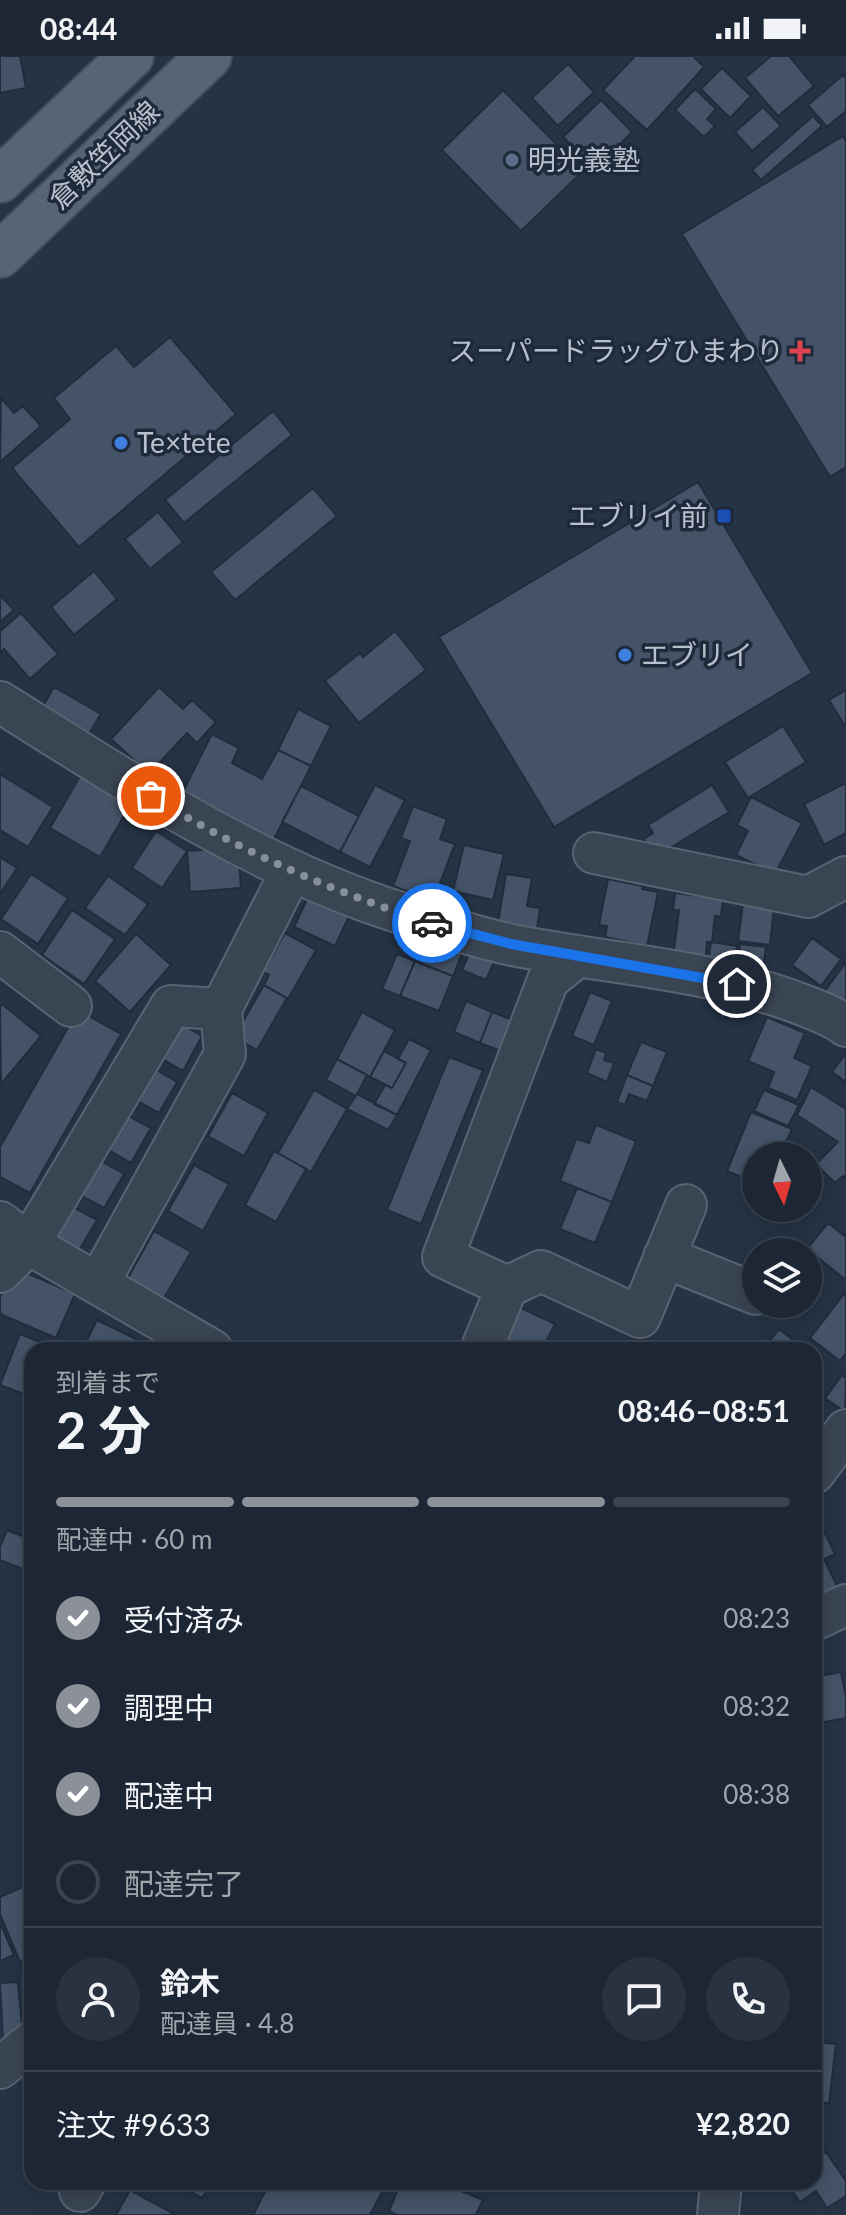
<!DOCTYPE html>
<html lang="ja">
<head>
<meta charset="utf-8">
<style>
  body { margin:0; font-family:Lato,"Noto Sans JP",sans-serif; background:#293240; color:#f1f3f6; height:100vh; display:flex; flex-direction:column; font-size:30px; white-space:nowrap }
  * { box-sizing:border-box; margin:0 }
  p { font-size:26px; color:#a0a5ac }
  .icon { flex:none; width:44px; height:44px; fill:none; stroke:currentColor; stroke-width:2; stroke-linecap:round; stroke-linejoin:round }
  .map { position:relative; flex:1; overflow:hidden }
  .drawer { position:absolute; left:24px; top:1286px; width:798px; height:848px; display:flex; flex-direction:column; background:#1c2634; border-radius:24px; box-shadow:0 4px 20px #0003,0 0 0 2px #3a434f }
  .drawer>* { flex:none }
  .needle { width:52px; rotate:175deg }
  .tools { position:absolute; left:742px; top:1086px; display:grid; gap:16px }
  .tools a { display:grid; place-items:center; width:80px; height:80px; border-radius:50%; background:#1c2634; box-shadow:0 4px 20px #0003,0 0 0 2px #3a434f; font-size:40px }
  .pin { position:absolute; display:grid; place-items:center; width:68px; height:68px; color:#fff; margin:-34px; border:4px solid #fff; border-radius:50%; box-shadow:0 2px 8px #0007 }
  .courier { position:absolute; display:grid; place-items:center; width:80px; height:80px; margin:-40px; border:6px solid #1a73e8; border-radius:50%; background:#fff; color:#222; box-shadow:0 2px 10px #0007 }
  .head em { font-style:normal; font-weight:700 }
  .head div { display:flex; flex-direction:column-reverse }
  .head { display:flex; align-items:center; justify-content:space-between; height:136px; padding:0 32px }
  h1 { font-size:52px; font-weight:700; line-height:60px }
  .bar { display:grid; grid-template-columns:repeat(4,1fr); gap:12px 8px; align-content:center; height:96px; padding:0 32px }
  .bar i { height:10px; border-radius:6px; background:#3a434f }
  .bar .active { background:#8c9099 }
  .bar p { grid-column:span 4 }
  .line { display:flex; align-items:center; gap:20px; padding:0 32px; border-top:2px solid #3a434f }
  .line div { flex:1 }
  .round { display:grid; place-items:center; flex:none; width:84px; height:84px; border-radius:42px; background:#293240 }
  ol { padding:0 32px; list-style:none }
  li { display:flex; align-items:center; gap:24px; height:88px }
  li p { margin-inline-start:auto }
  li .icon { padding:8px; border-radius:50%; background:#8c9099; color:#fff; stroke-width:4 }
  li:last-child { color:#a0a5ac }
  li i { width:44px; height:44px; border:4px solid #3a434f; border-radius:50% }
  .status { display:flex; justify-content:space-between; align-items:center; height:56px; padding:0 40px; background:#1c2634; direction:ltr }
  .status svg { height:22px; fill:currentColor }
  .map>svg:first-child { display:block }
  .building { fill:#445367; stroke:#212c3c; stroke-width:2 }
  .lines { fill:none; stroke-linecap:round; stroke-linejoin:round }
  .street-casing { stroke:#596372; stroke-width:44 }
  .primary-casing { stroke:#444e5e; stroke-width:48 }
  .street { stroke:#3a4554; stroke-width:40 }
  .primary { stroke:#586474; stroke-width:44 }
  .done { stroke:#858f9e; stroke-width:8; stroke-dasharray:0 14.4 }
  .route { stroke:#1a73e8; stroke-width:10 }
  .service-dot { fill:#5c6f8a; stroke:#1e2a3a; stroke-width:3 }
  .health-dot { fill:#e0444e; stroke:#1e2a3a; stroke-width:3 }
  .shop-dot { fill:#3f7fe0; stroke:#1e2a3a; stroke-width:3 }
  .transit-dot { fill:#1a4fb4; stroke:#1e2a3a; stroke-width:3 }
  .labels { text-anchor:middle; stroke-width:7; stroke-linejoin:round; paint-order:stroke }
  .street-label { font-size:28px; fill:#b8c0ce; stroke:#1e2a3a }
  .poi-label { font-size:28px; fill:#b8c0ce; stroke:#1e2a3a; text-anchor:start }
</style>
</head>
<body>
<div class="status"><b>08:44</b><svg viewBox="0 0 49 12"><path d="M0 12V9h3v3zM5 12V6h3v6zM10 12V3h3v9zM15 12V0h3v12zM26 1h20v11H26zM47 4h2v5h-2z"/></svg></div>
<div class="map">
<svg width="846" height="2159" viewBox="0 0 846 2159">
  <rect width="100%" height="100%" fill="#253345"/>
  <!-- building -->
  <path class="building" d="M0 0H20L26 32 0 37Z
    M635 0H693L704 11 647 74 603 34Z
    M771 0H789L814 30 778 60 745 22Z
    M568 8 594 36 558 70 532 42Z
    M722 12 751 40 730 62 701 33Z
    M843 19 846 22V55L827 71 808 49Z
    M695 33 716 53 707 63 715 70 704 81 675 54Z
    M503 34 583 115 521 175 442 94Z
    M601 44 632 76 595 113 563 81Z
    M763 51 781 70 752 95 735 76Z
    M813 60 822 70 761 124 752 114Z
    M843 80 846 85V411L830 421 682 178Z
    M170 281 236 358 79 491 12 412 70 363 54 342 116 290 134 311Z
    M1 342 14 357 23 350 41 370 0 406Z
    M273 355 292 379 184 467 165 444Z
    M698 426 812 617 554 771 439 581Z
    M313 432 337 460 235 544 211 516Z
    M158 456 183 486 150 513 125 483Z
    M94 515 117 543 74 579 51 551Z
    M0 539 14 554 0 566Z
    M21 557 58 598 30 623 4 593 0 597V575Z
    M395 575 426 614 359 667 325 625 360 597 363 601Z
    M54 631 101 658 85 684 39 657Z
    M159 631 183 653 192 644 216 666 197 687 187 677 149 718 111 683Z
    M846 634V672L829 644Z
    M298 653 331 670 311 710 278 694Z
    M783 670 806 706 748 742 725 706Z
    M212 678 239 692 232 707 262 723 278 694 311 710 273 785 181 739Z
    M83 715 134 743 100 801 50 772Z
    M0 718 53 751 28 791 0 774Z
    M846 727V777L824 789 804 748Z
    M375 729 405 744 370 811 340 796Z
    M712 729 729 756 655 801 644 783 653 777 648 769Z
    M301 730 359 760 340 796 282 766Z
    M751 741 802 767 775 818 736 799 748 775 737 769Z
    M413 750 447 763 440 783 455 788 433 845 393 830 410 785 401 782Z
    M156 775 187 795 162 832 132 812Z
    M464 789 504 798 493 844 453 835Z
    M238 791 241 832 190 836 187 795Z
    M0 801 17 812 0 838Z
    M31 818 68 842 38 888 1 863Z
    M506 818 532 822 527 850 540 852 536 880 497 873Z
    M108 820 148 848 125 879 85 852Z
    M608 823 643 830 642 833 658 836 647 890 605 881 607 870 599 869Z
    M675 837 723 843 721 861 715 860 712 887 707 886 705 906 673 902 679 854H673Z
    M309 839 350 858 335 890 294 871Z
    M743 847 774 851 770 889 738 885Z
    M72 854 115 883 84 928 42 899Z
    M285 877 316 894 288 943 264 929 269 919 263 916Z
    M432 877 465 890 453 920 419 907Z
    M136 878 171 909 130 956 95 925Z
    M812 882 841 903 821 930 792 909Z
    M711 886 737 890 734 916 707 912Z
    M474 887 498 897 486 924 462 914Z
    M740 888 766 891 762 921 737 918Z
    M397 898 415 905 400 940 382 933Z
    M415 905 453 920 439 955 400 940Z
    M846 906V958L821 940Z
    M264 929 287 942 257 994 234 981Z
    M590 936 612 945 594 989 572 980Z
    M466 945 492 956 480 987 454 976Z
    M2 948 41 980 1 1028 0 951Z
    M78 954 121 978 30 1137 0 1121V1091Z
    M362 956 395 974 370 1021 337 1003Z
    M492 956 529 970 516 1001 480 987Z
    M767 961 805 977 794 1002 812 1010 797 1044 768 1032 774 1016 748 1005Z
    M174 964 202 980 183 1015 154 998Z
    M409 983 431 994 397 1059 374 1048 385 1029 392 1032 406 1007 398 1003Z
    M641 986 667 996 653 1030 627 1019Z
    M596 993 606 997 604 1004 614 1007 607 1026 587 1017Z
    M384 995 406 1007 392 1032 370 1021Z
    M846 997V1026L832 1016Z
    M449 1001 483 1014 421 1168 387 1154Z
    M337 1003 367 1019 356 1040 326 1024Z
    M148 1009 177 1026 159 1057 130 1041Z
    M627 1019 653 1030 647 1045 629 1038 625 1049 617 1046Z
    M811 1031 846 1053V1122L843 1120 835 1127 816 1108 838 1086 797 1059Z
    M314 1034 347 1053 311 1116 278 1097Z
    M764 1034 799 1049 788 1070 754 1055Z
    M232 1037 268 1057 244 1100 208 1080Z
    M357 1038 397 1059 388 1074 347 1053Z
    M121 1056 151 1072 131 1107 102 1090Z
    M751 1056 792 1073 780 1100H756V1127L727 1115Z
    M596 1069 636 1085 612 1146 560 1125 576 1083 589 1087Z
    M274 1095 306 1113 276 1166 245 1149Z
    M96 1102 124 1118 104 1152 76 1137Z
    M194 1109 229 1128 203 1175 168 1155Z
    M577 1132 612 1146 595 1187 560 1173Z
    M68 1148 97 1164 78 1196 50 1181Z
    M828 1167 846 1181V1224L807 1193Z
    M154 1175 191 1196 164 1242 128 1222Z
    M13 1211 75 1238 56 1282 0 1258V1241Z
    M844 1238 846 1240V1297L840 1305 810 1282Z
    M513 1248 555 1268 542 1294H492Z
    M97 1264 136 1283 131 1294H82Z
    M779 1273 806 1294H762Z
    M20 1278 60 1294H32V1341L0 1329Z
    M842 1319 846 1322 845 1356 825 1342Z
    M7 1474 32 1484 30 1516 0 1504V1491Z
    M825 1477 835 1498 824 1503 839 1534 814 1546V1483Z
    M841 1616 846 1641V1662L814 1668V1621Z
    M32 1827V1901L20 1906 0 1858V1841Z
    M0 1867 14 1899 0 1905Z
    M32 1904V1934L21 1908Z
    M18 1926 23 1982 3 1984 0 1927Z
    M814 1986 836 1988 829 2047 814 2046Z
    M826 2096 846 2125V2140L827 2152 816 2135 800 2146 786 2126H814V2104Z
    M175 2126H212L202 2142Z
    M270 2126H387L370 2159H253Z
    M401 2126H440L483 2144 476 2159H397L389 2155Z
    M130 2134 176 2159H116Z"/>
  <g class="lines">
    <defs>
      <path id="street" d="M0 646C128 726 256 811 401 857 438 869 475 881 512 889 609 908 711 913 803 949 818 955 833 960 846 970
        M594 797 808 841 846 821
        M0 896 71 950
        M0 1166 29 1188 212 1294
        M664 1201 756 1238
        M0 1216 29 1188 171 950 221 953
        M98 1228 225 998 221 953 292 814
        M507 1231 541 1215 640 1261 686 1149
        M481 1294 507 1231 443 1201 548 924 578 900
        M814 1417 846 1374
        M814 1564 846 1549
        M0 2012 32 1986
        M80 2135 85 2126
        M718 2159 721 2126"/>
      <path id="primary" d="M0 124 131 0
        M0 199 209 0"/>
    </defs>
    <!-- street casing -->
    <use href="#street" class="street-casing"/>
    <!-- primary casing -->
    <use href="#primary" class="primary-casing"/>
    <!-- street -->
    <use href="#street" class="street"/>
    <!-- primary -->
    <use href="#primary" class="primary"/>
  </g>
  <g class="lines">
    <!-- done -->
    <path class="done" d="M151 740C238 794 334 837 432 867"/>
    <!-- route -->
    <path class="route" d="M432 867 511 888 737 928"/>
  </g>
  <!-- markers -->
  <circle class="service-dot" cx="512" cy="104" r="8"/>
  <path class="health-dot" d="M796 283h8v8h8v8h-8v8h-8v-8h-8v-8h8z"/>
  <g class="shop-dot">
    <circle cx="121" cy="387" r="8"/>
    <circle cx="625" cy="599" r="8"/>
  </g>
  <rect class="transit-dot" x="716" y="452" width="16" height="16" rx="4"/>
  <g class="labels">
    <!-- street labels -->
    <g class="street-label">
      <text transform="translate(104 99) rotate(-44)" y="10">倉敷笠岡線</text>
    </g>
    <!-- poi labels -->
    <g class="poi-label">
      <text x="528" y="114">明光義塾</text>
      <text x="784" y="305" text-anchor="end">スーパードラッグひまわり</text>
      <text x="137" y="397">Te×tete</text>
      <text x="708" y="470" text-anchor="end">エブリイ前</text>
      <text x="641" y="609">エブリイ</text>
    </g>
  </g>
</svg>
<div class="tools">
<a><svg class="needle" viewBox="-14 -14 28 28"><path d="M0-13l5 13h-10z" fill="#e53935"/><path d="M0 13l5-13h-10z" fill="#a0a5ac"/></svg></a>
<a><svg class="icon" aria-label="layers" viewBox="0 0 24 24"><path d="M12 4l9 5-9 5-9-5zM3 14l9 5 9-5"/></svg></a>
</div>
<div class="pin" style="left:151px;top:740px;background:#ea580c"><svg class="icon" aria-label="bag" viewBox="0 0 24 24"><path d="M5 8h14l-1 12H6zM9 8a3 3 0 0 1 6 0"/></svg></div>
<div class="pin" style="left:737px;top:928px;background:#1f2937"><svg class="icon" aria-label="home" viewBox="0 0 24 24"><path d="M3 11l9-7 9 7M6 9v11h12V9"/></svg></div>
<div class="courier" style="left:432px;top:867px"><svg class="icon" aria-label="car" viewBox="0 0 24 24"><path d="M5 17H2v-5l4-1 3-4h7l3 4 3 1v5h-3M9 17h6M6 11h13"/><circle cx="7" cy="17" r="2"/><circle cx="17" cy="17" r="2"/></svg></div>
<section class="drawer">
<div class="head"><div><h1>2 分</h1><p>到着まで</p></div><em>08:46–08:51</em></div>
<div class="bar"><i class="active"></i><i class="active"></i><i class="active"></i><i></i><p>配達中 · 60 m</p></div>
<ol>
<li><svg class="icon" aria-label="check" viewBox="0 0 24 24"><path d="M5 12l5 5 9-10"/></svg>受付済み<p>08:23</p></li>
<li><svg class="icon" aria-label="check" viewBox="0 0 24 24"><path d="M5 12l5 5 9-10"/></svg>調理中<p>08:32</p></li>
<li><svg class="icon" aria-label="check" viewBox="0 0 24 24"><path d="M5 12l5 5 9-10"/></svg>配達中<p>08:38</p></li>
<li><i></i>配達完了</li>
</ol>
<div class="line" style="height:144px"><a class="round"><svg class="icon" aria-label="person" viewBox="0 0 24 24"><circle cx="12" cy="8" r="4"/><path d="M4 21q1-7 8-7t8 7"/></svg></a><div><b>鈴木</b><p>配達員 · 4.8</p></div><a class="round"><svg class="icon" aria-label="chat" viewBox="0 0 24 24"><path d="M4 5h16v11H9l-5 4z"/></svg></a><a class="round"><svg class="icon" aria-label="phone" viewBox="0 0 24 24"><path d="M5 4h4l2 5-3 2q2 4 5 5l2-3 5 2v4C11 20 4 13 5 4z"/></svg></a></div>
<div class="line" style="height:104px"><div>注文 #9633</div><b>¥2,820</b></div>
</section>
</div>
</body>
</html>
